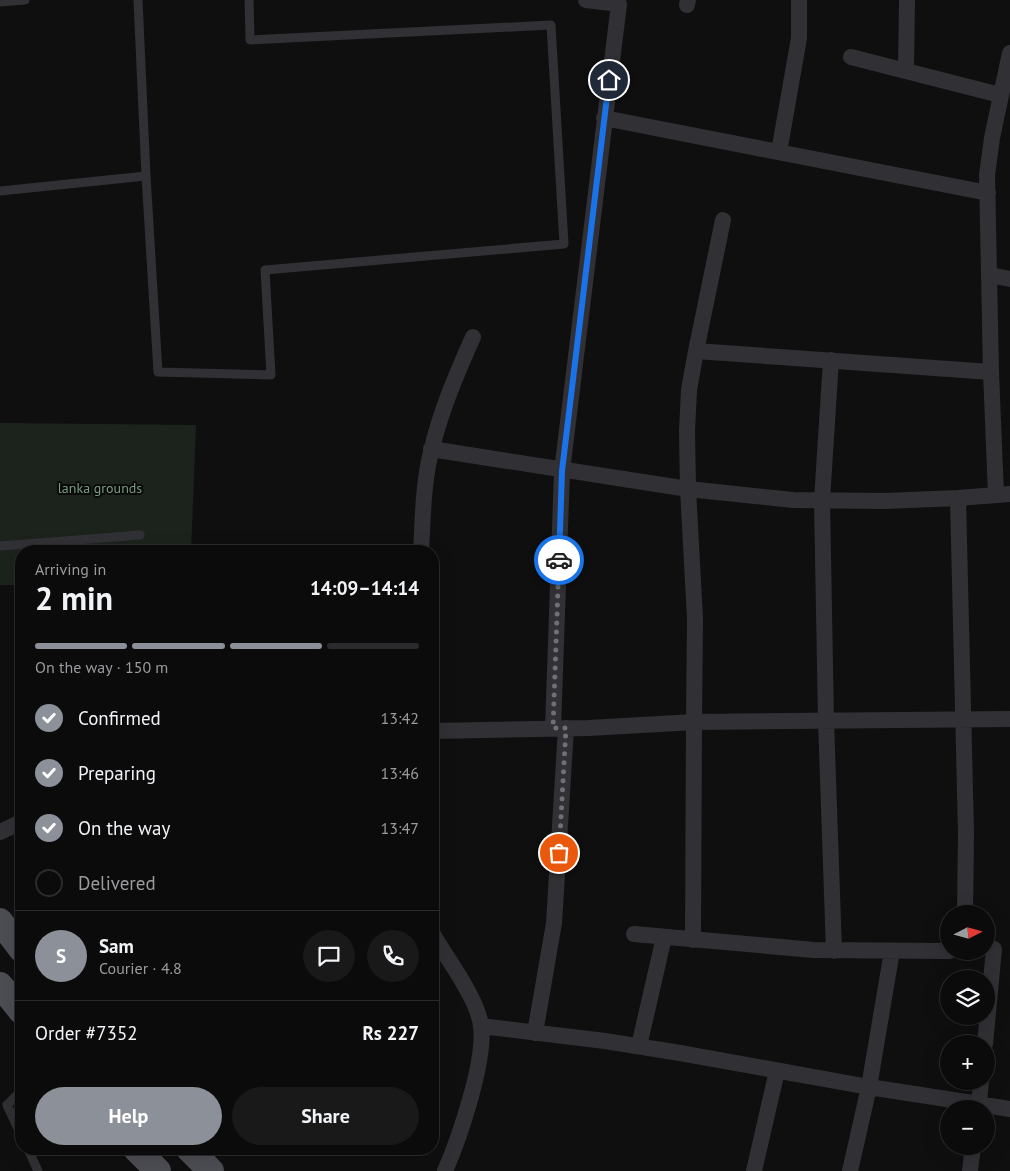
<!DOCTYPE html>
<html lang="en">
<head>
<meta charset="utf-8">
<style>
  body { margin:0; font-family:"PT Sans",sans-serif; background:#19191a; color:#f1f3f6; height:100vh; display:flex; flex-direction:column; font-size:19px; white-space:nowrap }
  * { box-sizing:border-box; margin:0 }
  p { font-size:16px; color:#9a9b9d }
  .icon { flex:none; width:28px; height:28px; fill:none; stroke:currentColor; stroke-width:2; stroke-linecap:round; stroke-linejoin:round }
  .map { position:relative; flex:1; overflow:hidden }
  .drawer { position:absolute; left:15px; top:545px; width:424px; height:610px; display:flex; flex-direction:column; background:#0b0b0c; border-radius:20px; box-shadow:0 5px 20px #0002,0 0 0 1px #2b2b2d }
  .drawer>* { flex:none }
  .needle { width:32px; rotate:84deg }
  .buttons { position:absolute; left:940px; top:905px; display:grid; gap:10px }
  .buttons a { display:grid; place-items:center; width:55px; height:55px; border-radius:50%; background:#0b0b0c; box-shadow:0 5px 20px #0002,0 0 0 1px #2b2b2d; font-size:25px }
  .pin { position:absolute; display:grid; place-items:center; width:42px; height:42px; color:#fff; margin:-21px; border:2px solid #fff; border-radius:50%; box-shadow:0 1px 5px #0007 }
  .courier { position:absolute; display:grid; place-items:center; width:50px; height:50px; margin:-25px; border:4px solid #1a73e8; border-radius:50%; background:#fff; color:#222; box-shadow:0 1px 6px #0007 }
  .overview em { font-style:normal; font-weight:600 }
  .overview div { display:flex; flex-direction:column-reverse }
  .overview { display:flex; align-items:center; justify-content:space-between; height:85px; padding:0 20px }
  h1 { font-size:32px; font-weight:600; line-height:38px }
  .bar { display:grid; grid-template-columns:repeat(4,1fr); gap:8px 5px; align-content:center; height:60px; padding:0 20px }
  .bar i { height:6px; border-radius:4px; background:#2b2b2d }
  .bar .selected { background:#8c9099 }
  .bar p { grid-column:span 4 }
  .line { display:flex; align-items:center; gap:12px; padding:0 20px; border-top:1px solid #2b2b2d }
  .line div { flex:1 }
  .round { display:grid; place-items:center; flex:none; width:52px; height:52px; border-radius:26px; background:#19191a }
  ol { padding:0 20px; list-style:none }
  li { display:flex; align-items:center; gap:15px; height:55px }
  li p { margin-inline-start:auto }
  li .icon { padding:5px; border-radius:50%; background:#8c9099; color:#fff; stroke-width:4 }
  li:last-child { color:#9a9b9d }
  li i { width:28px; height:28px; border:2px solid #2b2b2d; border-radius:50% }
  .cta { display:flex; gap:10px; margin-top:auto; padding:10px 20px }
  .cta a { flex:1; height:58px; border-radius:30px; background:#8c9099; color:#fff; font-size:20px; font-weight:600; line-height:58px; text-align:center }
  .cta a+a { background:#19191a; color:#f1f3f6 }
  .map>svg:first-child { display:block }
  .green { fill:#1c231d }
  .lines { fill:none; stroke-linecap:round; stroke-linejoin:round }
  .service { stroke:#313135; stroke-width:9 }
  .minor { stroke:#313135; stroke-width:16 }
  .primary { stroke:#4d4d54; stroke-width:26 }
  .done { stroke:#6e7078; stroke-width:5; stroke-dasharray:0 9 }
  .route { stroke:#1a73e8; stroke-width:6 }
  .labels { text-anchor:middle; stroke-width:4; stroke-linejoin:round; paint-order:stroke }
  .park-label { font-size:14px; fill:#799a80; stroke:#0a0a0b }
</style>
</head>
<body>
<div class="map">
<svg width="1010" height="1171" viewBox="0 0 1010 1171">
  <rect width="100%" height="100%" fill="#0f0f10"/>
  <!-- green -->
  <path class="green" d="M0 423 196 425 191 551H21V585H0Z"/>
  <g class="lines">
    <!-- service -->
    <path class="service" d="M138 0 146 176 158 372 271 375 265 270 564 244 551 25 250 40 249 0
      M0 2 25 0
      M0 191 146 176
      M0 546 140 535
      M21 1091 7 1105 21 1135
      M28 1149 38 1171"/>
    <!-- minor -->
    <path class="minor" d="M687 5 688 0
      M851 57 1000 95
      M906 71 907 0
      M604 118 988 193
      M779 152 799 38V0
      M989 275 1010 279
      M696 351 991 372
      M831 360 822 500 826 721 834 951
      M431 449 688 489 793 500 884 501 958 498 1010 494
      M996 495 991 372 987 175 992 138 1010 53
      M958 498 966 833 965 914
      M421 551C423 517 423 481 432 448 441 410 457 373 473 337
      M553 728 562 471 619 4 586 0
      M432 731 589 728 694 722 695 618 688 489 687 431 689 390 696 351 723 220
      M0 832 21 822
      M432 932 435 938C449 961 478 1000 481 1026 486 1060 459 1139 445 1171
      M634 934 814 950 949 951
      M693 940 694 722 1010 719
      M481 1026 605 1041 680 1053 869 1087 892 951
      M535 1033 554 923 566 728
      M985 1044 994 949
      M639 1046 664 937
      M979 1109V1104L1010 1109
      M754 1171 777 1071
      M850 1171 869 1087 979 1104 981 1081
      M970 1171 973 1146"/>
    <!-- primary -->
    <path class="primary" d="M0 921 21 949
      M0 985 21 1011
      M136 1149 158 1171
      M189 1149 211 1171"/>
  </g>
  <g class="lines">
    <!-- done -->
    <path class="done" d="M559 560 553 728H566L559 853"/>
    <!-- route -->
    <path class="route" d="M559 560 562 471 609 80"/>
  </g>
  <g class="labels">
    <!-- park labels -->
    <g class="park-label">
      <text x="100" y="493">lanka grounds</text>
    </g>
  </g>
</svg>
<div class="buttons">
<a><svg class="needle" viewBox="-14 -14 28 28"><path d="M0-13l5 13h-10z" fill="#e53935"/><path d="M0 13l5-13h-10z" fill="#9a9b9d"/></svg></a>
<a><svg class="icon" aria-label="layers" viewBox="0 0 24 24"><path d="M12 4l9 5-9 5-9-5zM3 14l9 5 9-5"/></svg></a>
<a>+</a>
<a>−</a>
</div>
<div class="pin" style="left:559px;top:853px;background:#ea580c"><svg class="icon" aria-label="bag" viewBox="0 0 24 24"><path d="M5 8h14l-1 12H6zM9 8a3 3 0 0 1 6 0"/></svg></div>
<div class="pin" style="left:609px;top:80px;background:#1f2937"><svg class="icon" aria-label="home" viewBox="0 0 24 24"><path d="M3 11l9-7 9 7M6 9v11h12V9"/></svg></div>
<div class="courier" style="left:559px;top:560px"><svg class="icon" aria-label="car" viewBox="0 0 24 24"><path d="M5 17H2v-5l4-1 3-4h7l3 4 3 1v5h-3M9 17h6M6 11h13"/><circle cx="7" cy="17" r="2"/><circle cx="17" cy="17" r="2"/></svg></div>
<section class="drawer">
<div class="overview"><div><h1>2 min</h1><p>Arriving in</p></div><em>14:09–14:14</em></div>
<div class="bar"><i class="selected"></i><i class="selected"></i><i class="selected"></i><i></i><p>On the way · 150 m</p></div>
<ol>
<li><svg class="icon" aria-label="check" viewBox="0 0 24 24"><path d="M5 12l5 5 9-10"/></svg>Confirmed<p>13:42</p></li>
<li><svg class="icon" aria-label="check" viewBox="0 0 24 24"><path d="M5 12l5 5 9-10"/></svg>Preparing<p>13:46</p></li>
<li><svg class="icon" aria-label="check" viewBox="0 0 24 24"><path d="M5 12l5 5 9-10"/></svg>On the way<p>13:47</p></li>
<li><i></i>Delivered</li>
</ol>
<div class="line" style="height:90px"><b class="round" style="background:#8c9099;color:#fff">S</b><div><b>Sam</b><p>Courier · 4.8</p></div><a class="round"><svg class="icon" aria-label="chat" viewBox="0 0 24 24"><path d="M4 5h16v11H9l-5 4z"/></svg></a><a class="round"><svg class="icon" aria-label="phone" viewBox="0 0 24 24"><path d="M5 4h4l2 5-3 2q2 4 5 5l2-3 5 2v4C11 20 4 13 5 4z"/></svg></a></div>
<div class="line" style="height:65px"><div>Order #7352</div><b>Rs 227</b></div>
<div class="cta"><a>Help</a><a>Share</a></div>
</section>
</div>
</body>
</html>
